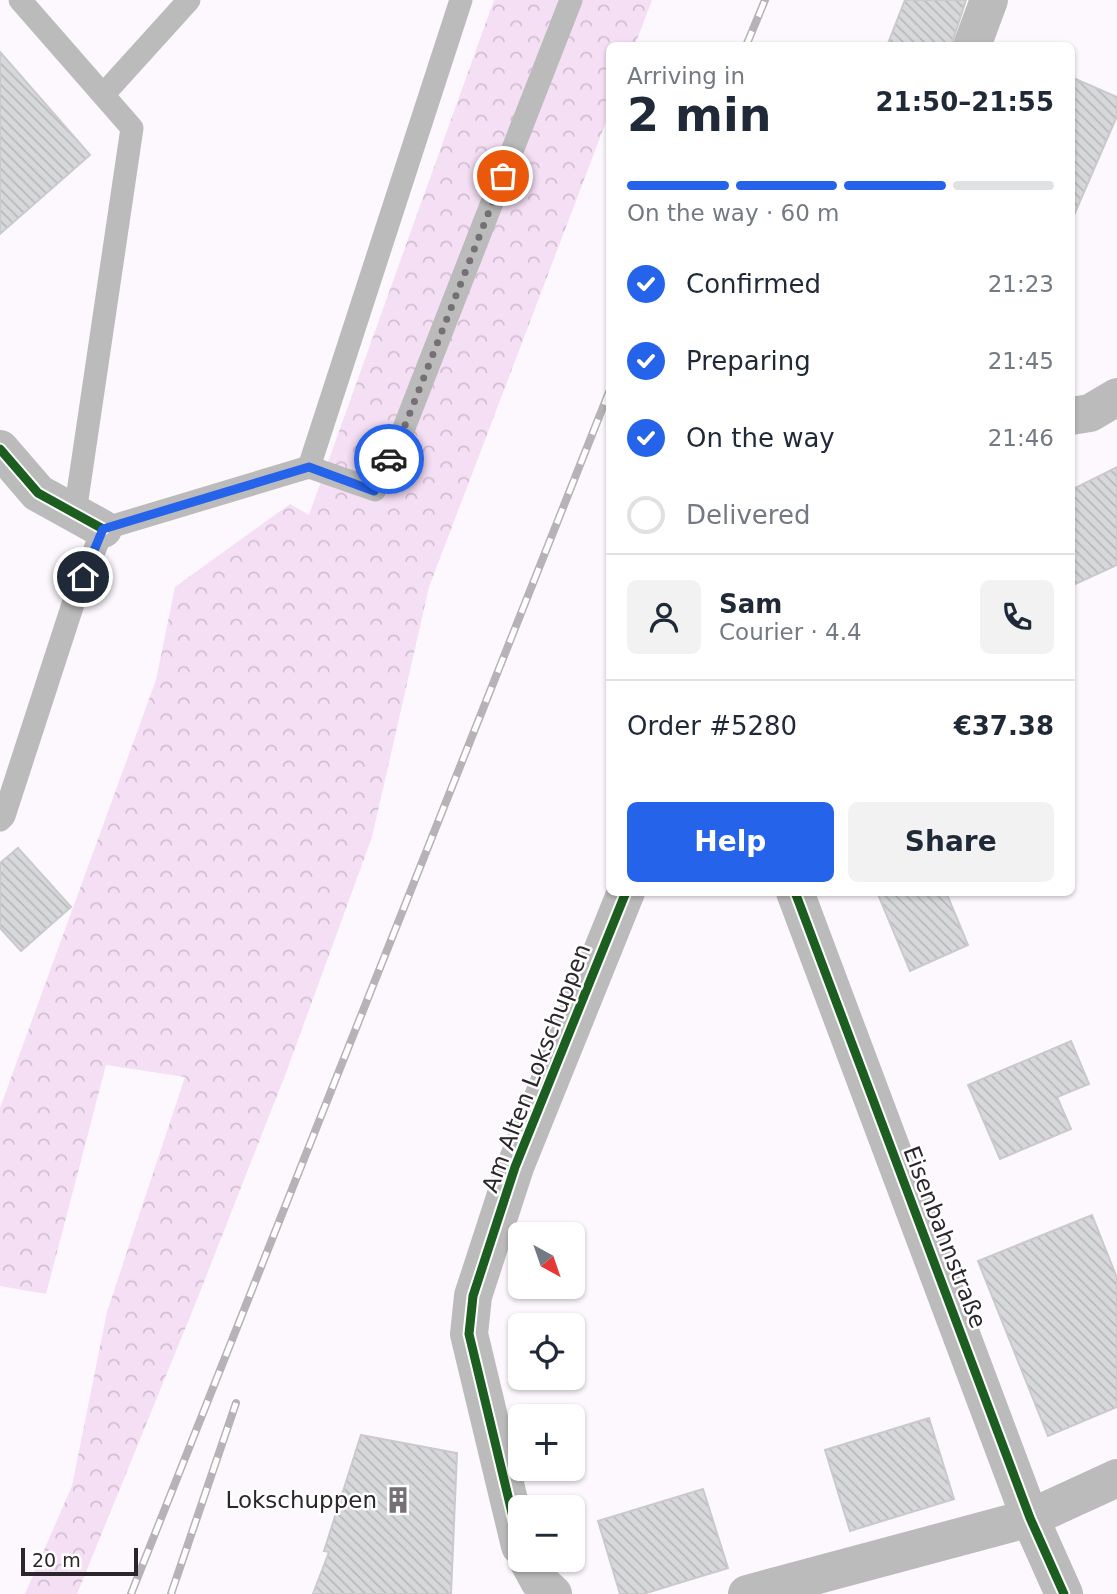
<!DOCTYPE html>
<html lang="en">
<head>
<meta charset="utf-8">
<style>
  body { margin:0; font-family:"DejaVu Sans",sans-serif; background:#f2f2f3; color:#1f2937; height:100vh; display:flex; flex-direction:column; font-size:26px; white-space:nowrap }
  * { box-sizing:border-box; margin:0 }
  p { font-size:23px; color:#747a83 }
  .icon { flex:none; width:38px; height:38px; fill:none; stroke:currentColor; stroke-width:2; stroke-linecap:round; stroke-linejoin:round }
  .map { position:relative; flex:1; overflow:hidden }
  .details { position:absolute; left:606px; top:42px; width:469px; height:854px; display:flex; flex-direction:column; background:#fff; border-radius:10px; box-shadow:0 2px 5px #0004 }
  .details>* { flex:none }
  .needle { width:46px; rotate:140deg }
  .controls { position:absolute; left:508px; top:1222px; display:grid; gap:14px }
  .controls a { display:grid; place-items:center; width:77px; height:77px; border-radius:10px; background:#fff; box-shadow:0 2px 5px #0004; font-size:35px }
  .scale { position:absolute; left:21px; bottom:18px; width:117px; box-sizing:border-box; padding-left:7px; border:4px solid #2b262b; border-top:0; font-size:19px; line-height:24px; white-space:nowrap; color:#2b262b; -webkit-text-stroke:5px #fff; paint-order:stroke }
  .pin { position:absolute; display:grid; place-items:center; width:60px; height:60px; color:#fff; margin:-30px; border:4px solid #fff; border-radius:50%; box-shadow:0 2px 7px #0007 }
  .courier { position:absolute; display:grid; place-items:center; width:70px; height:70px; margin:-35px; border:5px solid #2563eb; border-radius:50%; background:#fff; color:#222; box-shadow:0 2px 9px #0007 }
  .overview em { font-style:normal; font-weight:700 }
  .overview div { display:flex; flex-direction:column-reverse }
  .overview { display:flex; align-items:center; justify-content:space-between; height:119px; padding:0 21px }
  h1 { font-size:46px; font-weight:700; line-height:52px }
  .bar { display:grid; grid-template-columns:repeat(4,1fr); gap:10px 7px; align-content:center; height:84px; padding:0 21px }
  .bar i { height:9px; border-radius:5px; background:#e0e1e3 }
  .bar .active { background:#2563eb }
  .bar p { grid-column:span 4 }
  .line { display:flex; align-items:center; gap:18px; padding:0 21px; border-top:2px solid #e0e1e3 }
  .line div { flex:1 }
  .round { display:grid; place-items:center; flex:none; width:74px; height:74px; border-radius:10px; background:#f2f2f3 }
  ol { padding:0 21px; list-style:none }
  li { display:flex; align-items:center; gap:21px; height:77px }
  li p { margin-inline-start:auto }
  li .icon { padding:7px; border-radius:50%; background:#2563eb; color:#fff; stroke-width:4 }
  li:last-child { color:#747a83 }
  li i { width:38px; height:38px; border:4px solid #e0e1e3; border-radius:50% }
  .action { display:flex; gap:14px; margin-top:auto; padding:14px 21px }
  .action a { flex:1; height:80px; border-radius:10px; background:#2563eb; color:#fff; font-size:28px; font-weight:700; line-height:80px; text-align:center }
  .action a+a { background:#f2f2f3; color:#1f2937 }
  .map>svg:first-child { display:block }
  .forest { fill:url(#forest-crowns) }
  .building { fill:url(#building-back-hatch); stroke:#cacacc; stroke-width:2 }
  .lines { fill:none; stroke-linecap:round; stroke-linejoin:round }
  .service { stroke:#bcbbbc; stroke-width:23 }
  .minor { stroke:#bcbbbc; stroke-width:38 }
  .rail-casing { stroke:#b6b2b6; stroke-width:8 }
  .rail { stroke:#fff; stroke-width:5; stroke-dasharray:16; stroke-linecap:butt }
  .cycleway-casing { stroke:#fff; stroke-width:13 }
  .cycleway { stroke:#1b5e20; stroke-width:9 }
  .done { stroke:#747074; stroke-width:7; stroke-dasharray:0 12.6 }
  .route { stroke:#2563eb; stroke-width:9 }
  .labels { text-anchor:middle; stroke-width:5; stroke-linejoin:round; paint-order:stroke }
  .street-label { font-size:23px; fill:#2b262b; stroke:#fff }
  .poi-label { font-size:23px; fill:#2b262b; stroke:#fff; text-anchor:end }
</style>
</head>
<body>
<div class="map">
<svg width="1117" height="1594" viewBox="0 0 1117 1594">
  <defs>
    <pattern id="forest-crowns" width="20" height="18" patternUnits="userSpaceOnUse" patternTransform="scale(1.75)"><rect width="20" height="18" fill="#f4dff4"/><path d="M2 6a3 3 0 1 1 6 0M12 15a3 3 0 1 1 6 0" fill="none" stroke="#d1bfd1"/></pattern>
    <pattern id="building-back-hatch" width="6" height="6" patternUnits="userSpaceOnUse" patternTransform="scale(1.75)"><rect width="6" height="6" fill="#d6d8d9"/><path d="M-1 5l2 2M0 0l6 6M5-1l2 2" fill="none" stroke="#b8b9ba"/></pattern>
  </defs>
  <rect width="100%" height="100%" fill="#fdf8fd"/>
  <!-- forest -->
  <path class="forest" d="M494 0H652L635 45 609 46V114L429 587 372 837 287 1070 198 1297 77 1594H25L72 1486 107 1312 185 1077 106 1065 46 1294 0 1286V1108L156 680 175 587 290 504 309 515Z"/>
  <!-- building -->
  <path class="building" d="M905 0H966L951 46H887Z
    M0 52 90 155 0 234Z
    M1071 77 1117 97V116L1071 222Z
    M1117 467V565L1071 586V490Z
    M18 848 71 907 21 951 0 928V863Z
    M877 892H946L968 945 910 971Z
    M1071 1041 1089 1084 1057 1097 1071 1129 1000 1159 968 1085Z
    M1092 1215 1117 1278V1407L1048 1436 978 1261Z
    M929 1418 954 1499 850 1531 825 1450Z
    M361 1435 457 1453 451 1594H313L329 1552 324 1551Z
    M703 1489 728 1568 643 1594H620L598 1521Z"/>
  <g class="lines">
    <!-- service -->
    <path class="service" d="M20 0 132 128 75 513
      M103 95 189 0
      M309 467 375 490 404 428 571 0
      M0 820 4 816 74 601 103 529 309 467 461 0"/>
    <!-- minor -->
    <path class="minor" d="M972 46 989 0
      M1071 416 1090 413 1117 397
      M0 449 38 493 103 529
      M795 892 1030 1518 1064 1594
      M520 1546 469 1334 473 1296 515 1167 626 892
      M527 1559 539 1581 553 1594
      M747 1594 1030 1518 1117 1478"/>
    <defs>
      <path id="rail" d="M746 46 765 0
        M131 1594 609 392
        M171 1594 236 1403"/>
    </defs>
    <!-- rail casing -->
    <use href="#rail" class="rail-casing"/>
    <!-- rail -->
    <use href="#rail" class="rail"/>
    <defs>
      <path id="cycleway" d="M0 449 38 493 103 529
        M795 892 1030 1518 1064 1594
        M520 1546 469 1334 473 1296 515 1167 626 892"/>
    </defs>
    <!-- cycleway casing -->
    <use href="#cycleway" class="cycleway-casing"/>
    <!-- cycleway -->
    <use href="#cycleway" class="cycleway"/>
  </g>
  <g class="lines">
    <!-- done -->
    <path class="done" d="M389 459 404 428 503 176"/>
    <!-- route -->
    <path class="route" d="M83 577 103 529 309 467 374 491 389 459"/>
  </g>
  <!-- icons -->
  <defs>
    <symbol id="building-bare" viewBox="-9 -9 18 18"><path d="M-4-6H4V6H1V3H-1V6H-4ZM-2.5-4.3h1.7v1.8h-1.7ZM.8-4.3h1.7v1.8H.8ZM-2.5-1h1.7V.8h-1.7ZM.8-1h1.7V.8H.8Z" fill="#747074" stroke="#fff" stroke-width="2.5" paint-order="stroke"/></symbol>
  </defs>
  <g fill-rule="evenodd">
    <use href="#building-bare" x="379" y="1481" width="38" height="38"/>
  </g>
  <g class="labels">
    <!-- street labels -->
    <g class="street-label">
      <text transform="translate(536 1068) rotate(-69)" y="8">Am Alten Lokschuppen</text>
      <text transform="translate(945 1237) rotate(69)" y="8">Eisenbahnstraße</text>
    </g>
    <!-- poi labels -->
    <g class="poi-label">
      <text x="377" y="1508">Lokschuppen</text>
    </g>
  </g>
</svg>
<div class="controls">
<a><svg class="needle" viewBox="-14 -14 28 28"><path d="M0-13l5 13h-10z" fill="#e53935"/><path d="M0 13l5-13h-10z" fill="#747a83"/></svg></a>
<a><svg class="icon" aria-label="locate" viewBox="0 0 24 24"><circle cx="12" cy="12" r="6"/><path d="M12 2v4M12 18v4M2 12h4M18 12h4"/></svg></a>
<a>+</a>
<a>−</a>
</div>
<div class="scale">20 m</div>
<div class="pin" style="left:503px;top:176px;background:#ea580c"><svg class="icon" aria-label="bag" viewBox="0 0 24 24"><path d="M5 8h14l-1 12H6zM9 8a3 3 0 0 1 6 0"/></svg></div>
<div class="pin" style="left:83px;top:577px;background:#1f2937"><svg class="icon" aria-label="home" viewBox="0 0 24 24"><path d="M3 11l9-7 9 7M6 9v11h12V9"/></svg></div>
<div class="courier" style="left:389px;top:459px"><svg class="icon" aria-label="car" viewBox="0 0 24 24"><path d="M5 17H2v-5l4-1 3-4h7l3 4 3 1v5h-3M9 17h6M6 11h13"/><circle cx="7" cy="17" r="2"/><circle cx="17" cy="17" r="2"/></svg></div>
<section class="details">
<div class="overview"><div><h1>2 min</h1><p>Arriving in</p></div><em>21:50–21:55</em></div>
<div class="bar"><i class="active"></i><i class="active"></i><i class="active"></i><i></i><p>On the way · 60 m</p></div>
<ol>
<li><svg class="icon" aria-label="check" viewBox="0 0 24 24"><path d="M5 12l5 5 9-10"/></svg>Confirmed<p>21:23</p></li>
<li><svg class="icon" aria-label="check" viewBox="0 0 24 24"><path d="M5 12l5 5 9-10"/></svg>Preparing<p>21:45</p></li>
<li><svg class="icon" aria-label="check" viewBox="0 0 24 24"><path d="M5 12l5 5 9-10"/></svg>On the way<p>21:46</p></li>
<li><i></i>Delivered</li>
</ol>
<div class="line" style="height:126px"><a class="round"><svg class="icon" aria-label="person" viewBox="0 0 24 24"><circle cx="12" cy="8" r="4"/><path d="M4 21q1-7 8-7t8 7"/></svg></a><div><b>Sam</b><p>Courier · 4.4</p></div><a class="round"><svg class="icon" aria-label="phone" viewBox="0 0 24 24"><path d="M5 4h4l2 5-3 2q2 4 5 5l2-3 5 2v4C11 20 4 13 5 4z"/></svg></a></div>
<div class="line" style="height:91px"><div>Order #5280</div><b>€37.38</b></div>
<div class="action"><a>Help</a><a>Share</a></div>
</section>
</div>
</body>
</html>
